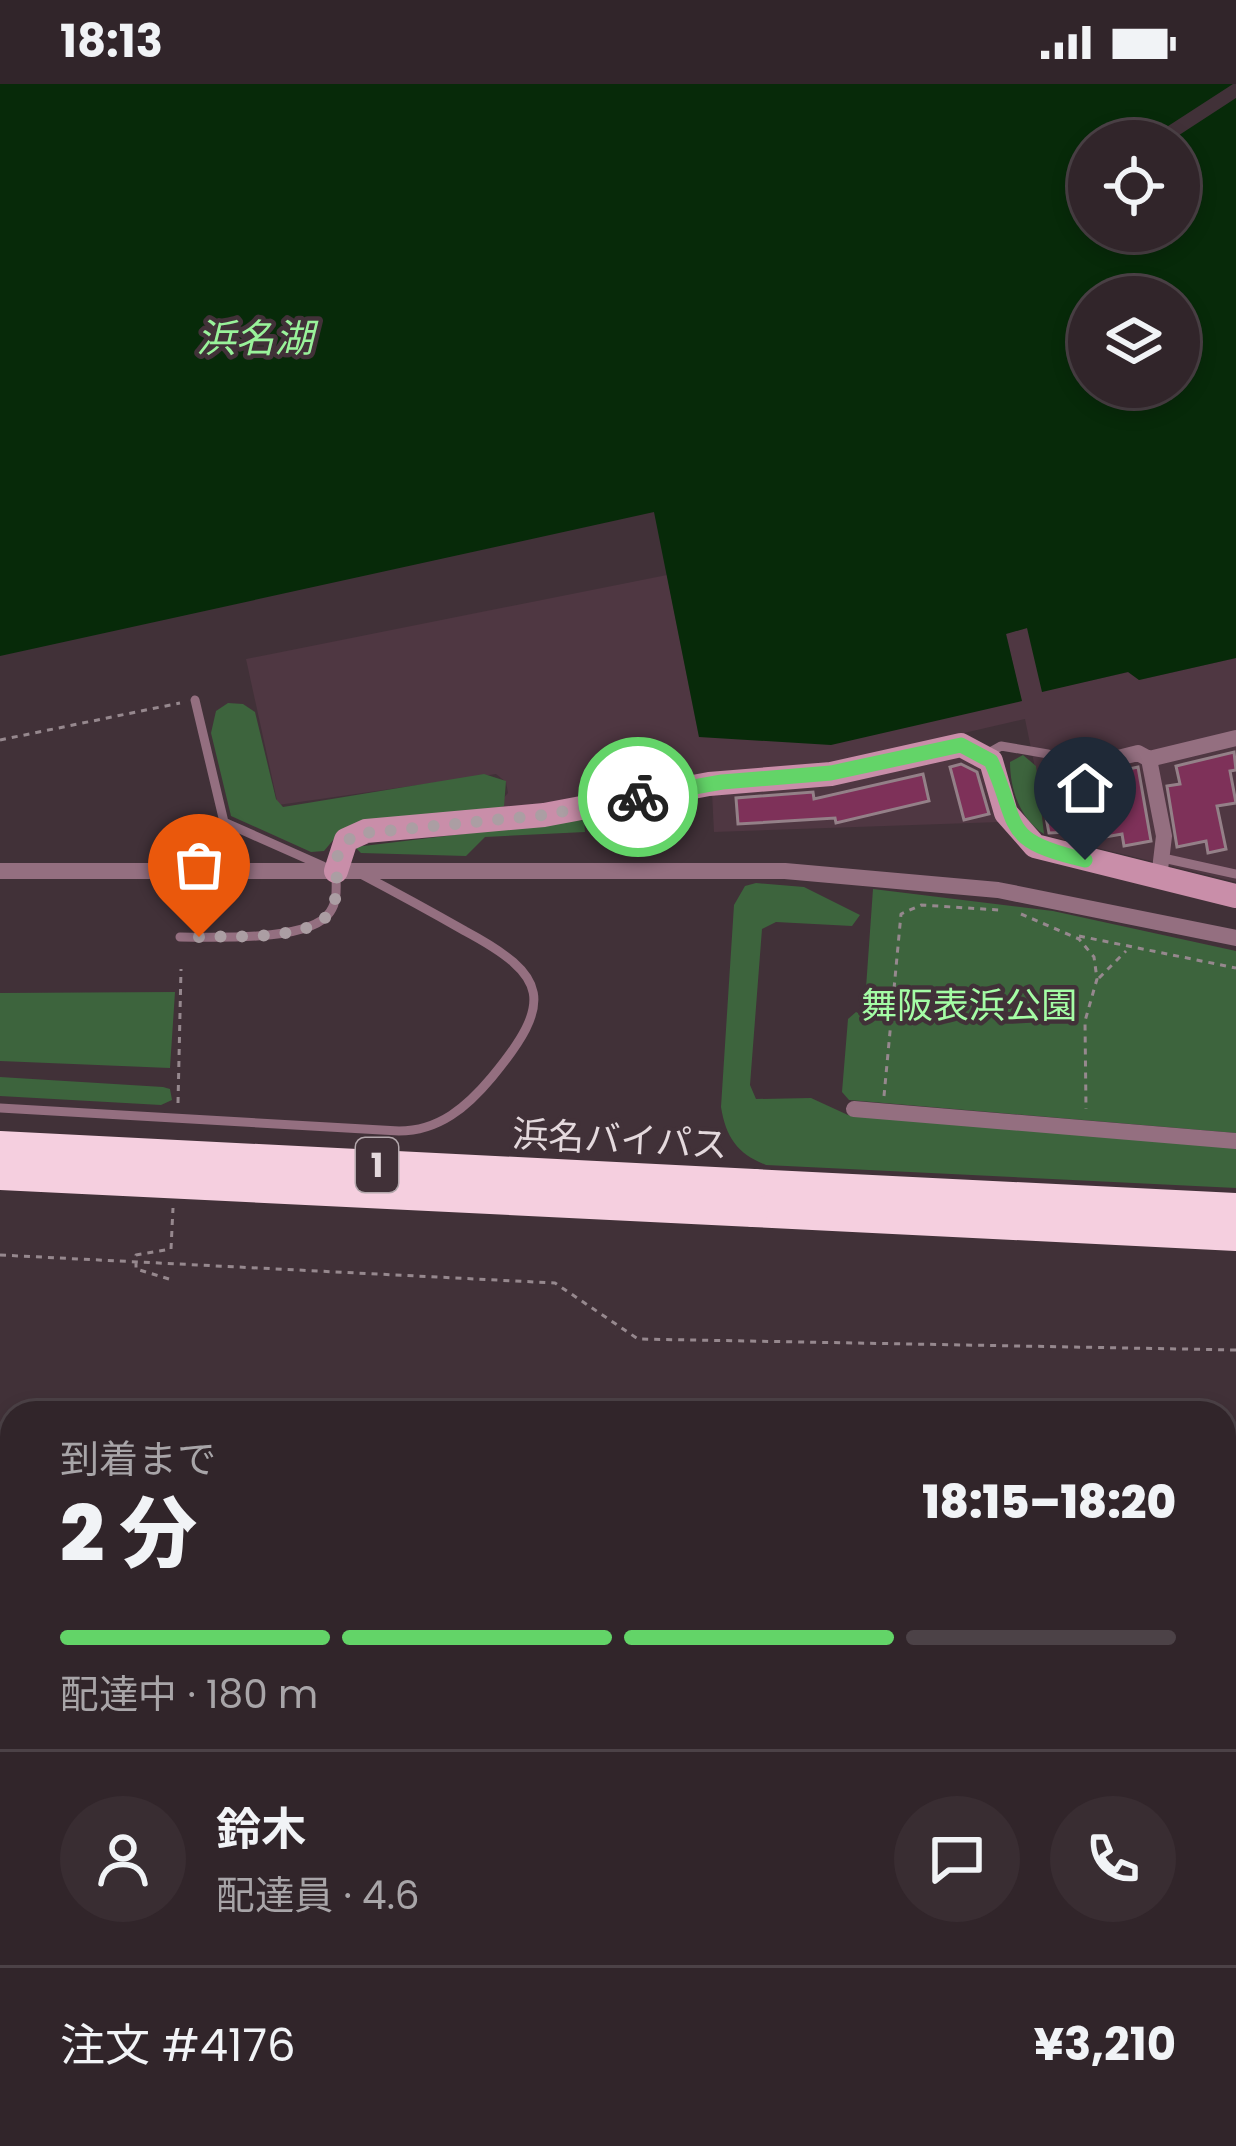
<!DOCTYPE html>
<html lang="ja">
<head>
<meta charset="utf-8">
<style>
  body { margin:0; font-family:Poppins,"Noto Sans JP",sans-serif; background:#392d32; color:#f1f3f6; height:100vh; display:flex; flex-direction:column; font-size:45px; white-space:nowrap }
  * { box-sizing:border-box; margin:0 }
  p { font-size:39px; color:#a8a5a8 }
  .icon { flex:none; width:66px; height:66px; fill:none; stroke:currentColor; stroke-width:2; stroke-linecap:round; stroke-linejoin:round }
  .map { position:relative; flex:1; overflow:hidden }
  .panel { position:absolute; left:0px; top:1317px; width:1236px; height:747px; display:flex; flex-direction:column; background:#31252a; border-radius:36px 36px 0 0; box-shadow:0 6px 18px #0003,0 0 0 3px #4c4247 }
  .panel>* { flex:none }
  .buttons { position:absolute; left:1068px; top:36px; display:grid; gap:24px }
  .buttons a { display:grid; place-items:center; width:132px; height:132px; border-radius:50%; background:#31252a; box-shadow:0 6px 18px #0003,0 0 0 3px #4c4247; font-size:60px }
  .pin { position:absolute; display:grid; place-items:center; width:102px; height:102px; color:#fff; margin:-123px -51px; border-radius:50% 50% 50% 0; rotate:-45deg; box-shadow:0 0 12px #0007 }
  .pin .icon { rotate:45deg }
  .courier { position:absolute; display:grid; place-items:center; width:120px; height:120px; margin:-60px; border:9px solid #63d468; border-radius:50%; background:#fff; color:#222; box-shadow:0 3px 15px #0007 }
  .head em { font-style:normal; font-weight:800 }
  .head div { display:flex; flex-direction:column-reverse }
  .head { display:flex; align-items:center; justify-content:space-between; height:204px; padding:0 60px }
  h1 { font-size:78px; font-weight:800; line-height:90px }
  .bar { display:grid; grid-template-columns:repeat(4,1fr); gap:18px 12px; align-content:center; height:144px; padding:0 60px }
  .bar i { height:15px; border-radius:9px; background:#4c4247 }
  .bar .selected { background:#63d468 }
  .bar p { grid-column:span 4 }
  .line { display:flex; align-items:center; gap:30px; padding:0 60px; border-top:3px solid #4c4247 }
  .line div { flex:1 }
  .round { display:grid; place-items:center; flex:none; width:126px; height:126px; border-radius:63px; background:#392d32 }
  .status { display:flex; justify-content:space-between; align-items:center; height:84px; padding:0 60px; background:#31252a; direction:ltr }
  .status svg { height:33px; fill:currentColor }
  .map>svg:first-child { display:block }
  .built { fill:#4f3742 }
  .green { fill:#3d643d }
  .water { fill:#072a09; fill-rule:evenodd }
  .building { fill:#7e3159; stroke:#948088; stroke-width:3 }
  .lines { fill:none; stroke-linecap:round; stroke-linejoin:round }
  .path { stroke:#96888e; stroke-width:3; stroke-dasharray:6 6; stroke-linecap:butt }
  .lane { stroke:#946f80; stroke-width:9 }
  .street { stroke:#946f80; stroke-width:16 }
  .secondary { stroke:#c98ea9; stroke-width:24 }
  .highway { stroke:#f5cfdf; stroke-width:30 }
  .highway-bridge { stroke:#f5cfdf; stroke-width:30 }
  .done { stroke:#ab9ea3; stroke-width:12; stroke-dasharray:0 21.6 }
  .route { stroke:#63d468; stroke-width:15 }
  .labels { text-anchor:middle; stroke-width:9; stroke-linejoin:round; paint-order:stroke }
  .shield { fill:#413138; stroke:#b3a7ac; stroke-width:3 }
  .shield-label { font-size:33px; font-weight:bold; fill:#e4d9dd }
  .park-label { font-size:36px; fill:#a4fda5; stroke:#413138 }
  .street-label { font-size:36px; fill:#e4d9dd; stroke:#413138 }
  .water-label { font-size:39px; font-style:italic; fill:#99f29a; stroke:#413138 }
</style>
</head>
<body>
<div class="status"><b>18:13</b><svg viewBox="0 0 49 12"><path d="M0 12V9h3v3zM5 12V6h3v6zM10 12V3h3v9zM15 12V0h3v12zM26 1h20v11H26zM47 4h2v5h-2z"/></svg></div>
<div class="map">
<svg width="1236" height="2062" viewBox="0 0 1236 2062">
  <rect width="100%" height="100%" fill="#413138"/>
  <!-- built -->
  <path class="built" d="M667 491 699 653 1021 616 1006 549 1028 544 1043 607 1129 588 1139 596 1236 574V798L1049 752 1025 635 830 680 493 726 508 709 506 698 496 690 278 721 246 575Z
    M961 671 982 682 1000 738 714 748 712 709Z"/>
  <!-- green -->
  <path class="green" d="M228 619 243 620 255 628 276 715 283 723 484 690 506 697 504 722 493 726 339 749 324 767 311 768 231 732 211 649 216 627Z
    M1023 671 1036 682 1044 750C1020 735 1010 705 1010 678Z
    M577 736 584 737 585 748 485 753 466 772 361 769 355 763Z
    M756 799 804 803 860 831 852 842 776 838 762 845 750 1001 756 1015 811 1014 848 1031 1236 1064V1104L766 1081C738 1070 726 1054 721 1023L734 821 745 802Z
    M873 805 1053 827 1236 867V1049L849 1016 842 1008 848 935 856 928 864 932Z
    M175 908 170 984 0 977V909Z
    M0 993 163 1003 170 1005 172 1016 161 1021 0 1012Z"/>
  <!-- water -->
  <path class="water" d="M0 0H1233L1145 57H1089V147H1179V57H1170L1236 14V574L1139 596 1128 588 1042 608 1027 544 1006 550 1022 617 831 661 699 653 654 428 0 572ZM1089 213H1179V303H1089Z
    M1236 1875V2062H0V1891L12 1889V2052H1224V1876Z"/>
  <!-- building -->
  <path class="building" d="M1234 668 1236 686 1230 687 1236 719 1217 722 1226 765 1208 769 1206 757 1177 763 1167 702 1180 700 1176 682Z
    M961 680 977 688 989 730 964 736 950 683Z
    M1138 683 1151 757 1124 762 1122 750 1094 755 1093 747 1049 749 1042 712 1112 700 1110 689Z
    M923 690 929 717 836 739 835 734 738 740 736 714 813 708 814 715Z"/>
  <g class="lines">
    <!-- path -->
    <path class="path" d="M0 656 180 619
      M1021 830 1079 855 1094 873 1097 895 1085 937 1086 1025
      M1079 852 1236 884
      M1099 894 1126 867
      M884 1012 901 830 921 821 999 826
      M178 1019 181 885
      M0 1171 555 1199 638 1255 1236 1266
      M169 1195 136 1185V1171L171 1165 173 1124"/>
    <!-- lane -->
    <path class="lane" d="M195 616 224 738 323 782
      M985 671 1001 662 1048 670 1062 687
      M1163 774 1236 790
      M180 853C215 853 311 858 330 828 338 817 336 803 336 790
      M0 1024 399 1047C439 1047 467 1023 492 993 554 918 549 892 465 847 430 827 395 808 359 789"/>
    <!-- street -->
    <path class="street" d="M1149 675 1236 654
      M1062 688 1138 669 1149 675 1164 752 1159 794
      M0 787H785L998 806 1236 854
      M854 1025 1236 1057"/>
    <!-- secondary -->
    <path class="secondary" d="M336 787 346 756 366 747 544 731 709 700 831 690 961 661 991 677 1006 729 1035 762 1236 812"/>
    <!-- highway -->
    <path class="highway" d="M754 1100 1236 1124
      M753 1128 1236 1152"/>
    <!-- highway-bridge -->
    <path class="highway-bridge" d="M0 1062 754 1100
      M0 1091 753 1128"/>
  </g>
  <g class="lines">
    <!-- done -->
    <path class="done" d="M199 853C232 851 320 859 333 822 340 804 334 784 339 765L355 750 544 731 638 713"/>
    <!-- route -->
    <path class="route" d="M638 713 722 698 831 689 961 661 991 677C1021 744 1000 756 1085 776"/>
  </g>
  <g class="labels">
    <!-- shield labels -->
    <rect class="shield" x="356" y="1054" width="42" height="54" rx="9"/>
    <g class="shield-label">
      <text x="377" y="1093">1</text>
    </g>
    <!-- park labels -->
    <g class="park-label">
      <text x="969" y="934">舞阪表浜公園</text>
    </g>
    <!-- street labels -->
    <g class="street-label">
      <text transform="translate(620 1055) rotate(3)" y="13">浜名バイパス</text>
    </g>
    <!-- water labels -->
    <g class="water-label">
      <text x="255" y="268">浜名湖</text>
    </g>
  </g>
</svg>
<div class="buttons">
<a><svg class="icon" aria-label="locate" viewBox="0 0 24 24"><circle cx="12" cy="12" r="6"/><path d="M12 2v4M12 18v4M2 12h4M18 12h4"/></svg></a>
<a><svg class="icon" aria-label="layers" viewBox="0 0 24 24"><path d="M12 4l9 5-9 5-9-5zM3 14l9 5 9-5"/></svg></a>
</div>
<div class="pin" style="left:199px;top:853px;background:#ea580c"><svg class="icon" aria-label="bag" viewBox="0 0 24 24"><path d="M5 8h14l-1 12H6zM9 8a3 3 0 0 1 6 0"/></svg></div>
<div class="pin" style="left:1085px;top:776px;background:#1f2937"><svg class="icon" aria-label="home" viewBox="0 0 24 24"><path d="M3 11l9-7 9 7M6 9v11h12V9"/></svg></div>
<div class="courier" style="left:638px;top:713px"><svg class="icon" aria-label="bike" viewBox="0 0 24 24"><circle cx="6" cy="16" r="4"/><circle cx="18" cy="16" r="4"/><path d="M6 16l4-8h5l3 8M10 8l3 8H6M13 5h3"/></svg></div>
<section class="panel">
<div class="head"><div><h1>2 分</h1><p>到着まで</p></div><em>18:15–18:20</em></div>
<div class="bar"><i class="selected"></i><i class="selected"></i><i class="selected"></i><i></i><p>配達中 · 180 m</p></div>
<div class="line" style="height:216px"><a class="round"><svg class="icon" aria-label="person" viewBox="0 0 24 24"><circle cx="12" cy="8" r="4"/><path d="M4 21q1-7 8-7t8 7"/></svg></a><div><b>鈴木</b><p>配達員 · 4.6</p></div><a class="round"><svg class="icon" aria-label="chat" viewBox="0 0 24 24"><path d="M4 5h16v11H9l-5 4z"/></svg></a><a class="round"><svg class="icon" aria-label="phone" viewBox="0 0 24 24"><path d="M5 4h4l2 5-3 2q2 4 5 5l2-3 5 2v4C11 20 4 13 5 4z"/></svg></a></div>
<div class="line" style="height:156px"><div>注文 #4176</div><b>¥3,210</b></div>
</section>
</div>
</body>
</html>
